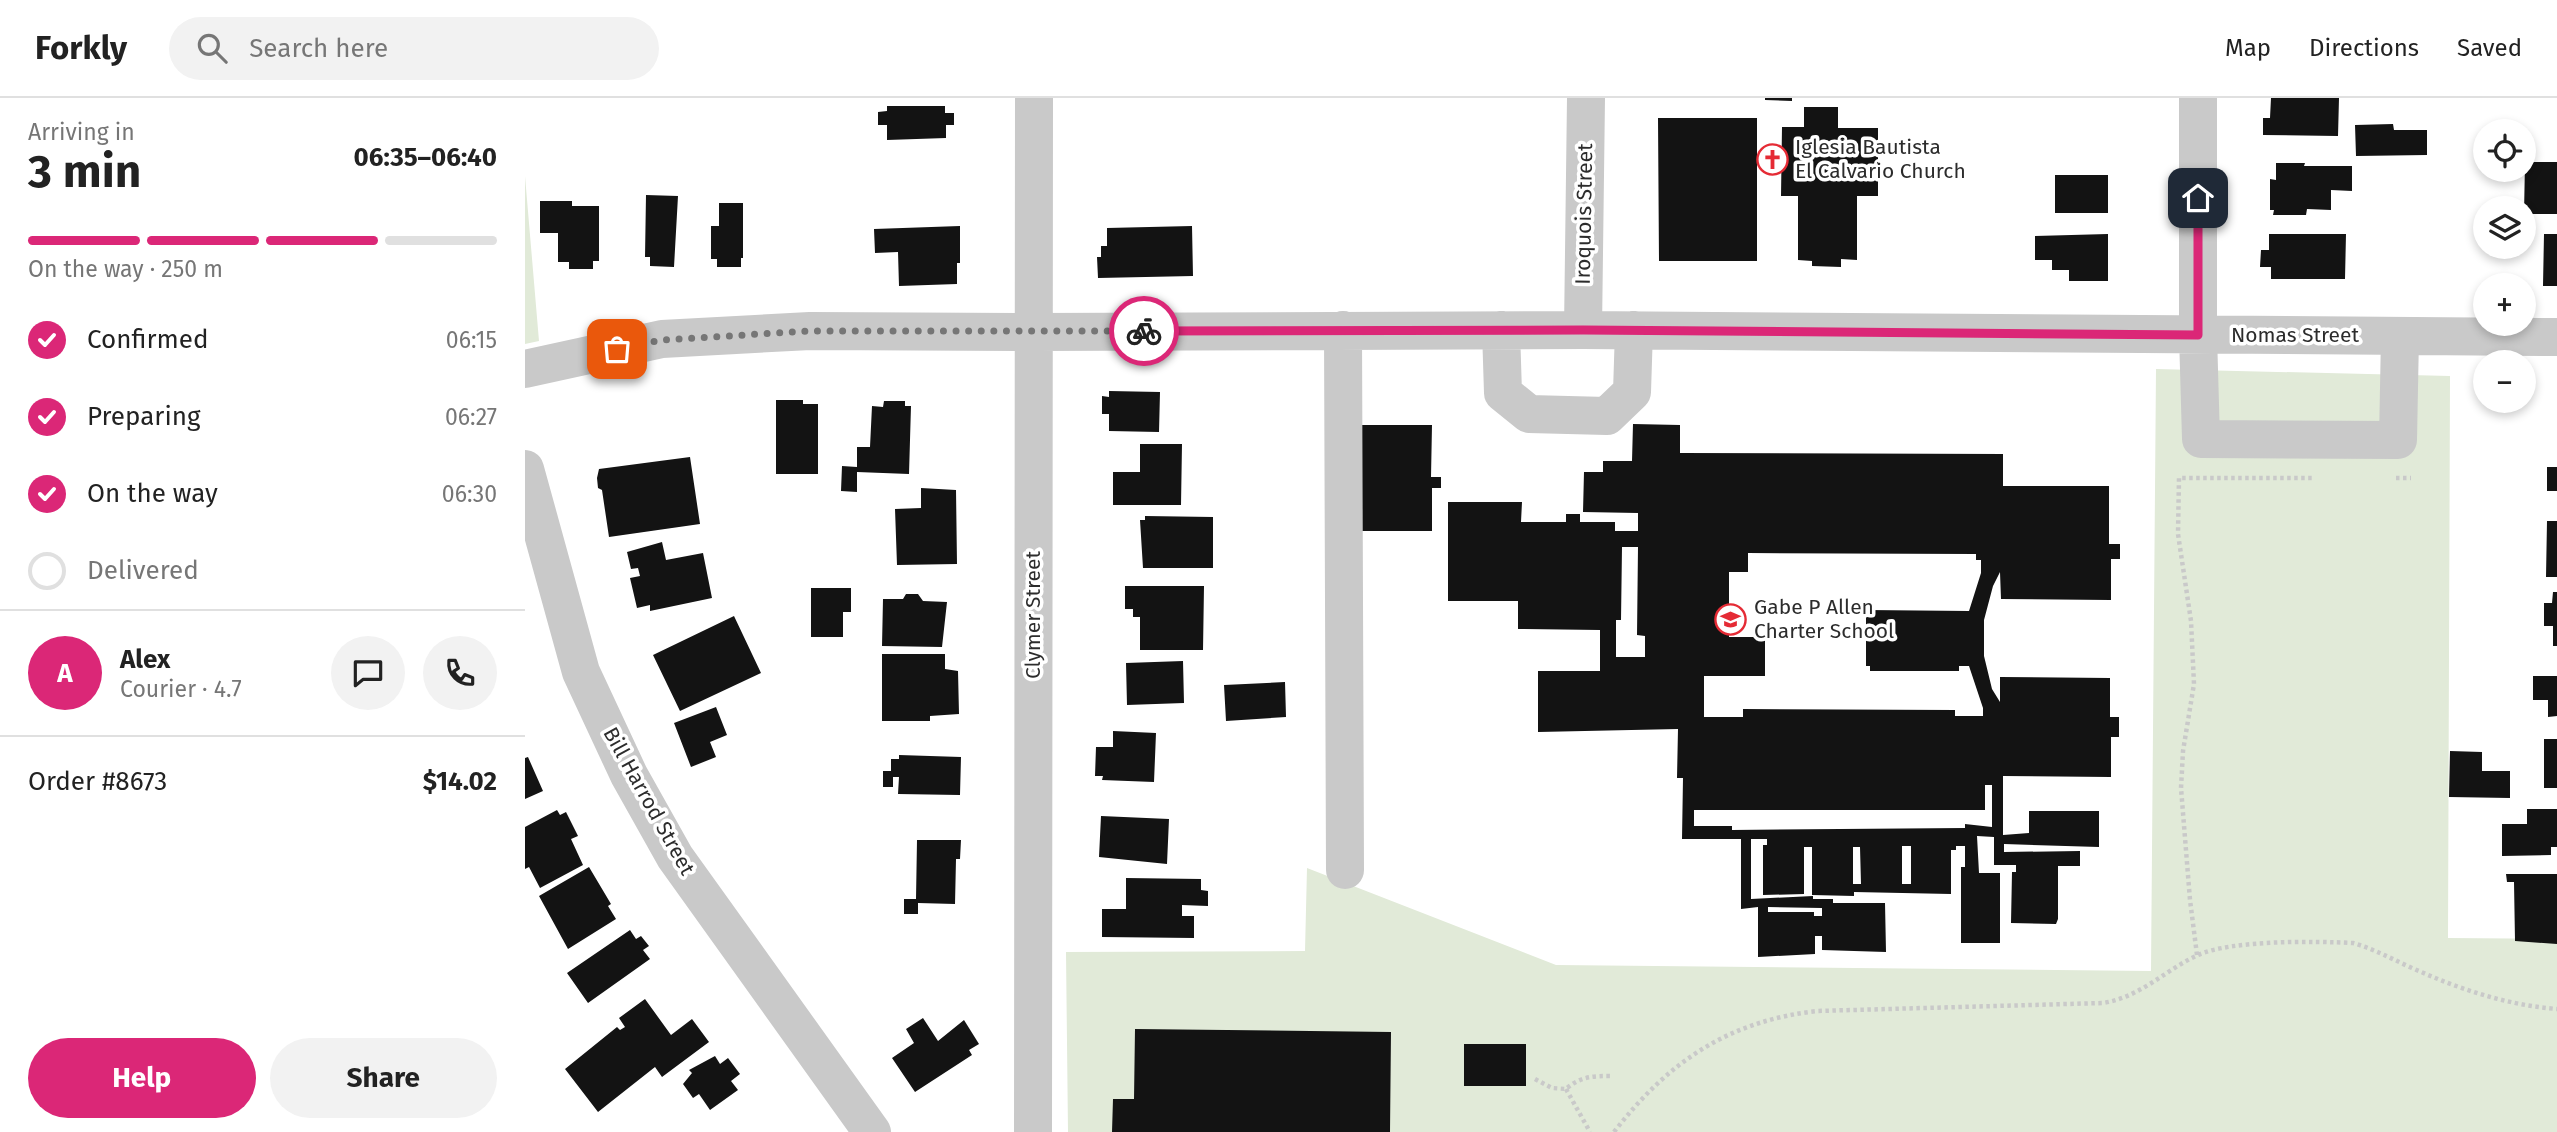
<!DOCTYPE html>
<html lang="en">
<head>
<meta charset="utf-8">
<style>
  body { margin:0; font-family:"Fira Sans",sans-serif; background:#f2f2f2; color:#222; height:100vh; display:flex; flex-direction:column; font-size:26px; white-space:nowrap }
  * { box-sizing:border-box; margin:0 }
  p { font-size:23px; color:#767676 }
  .icon { flex:none; width:38px; height:38px; fill:none; stroke:currentColor; stroke-width:2; stroke-linecap:round; stroke-linejoin:round }
  .map { position:relative; flex:1; overflow:hidden }
  .sheet { display:flex; flex-direction:column; background:#fff; width:525px }
  .sheet>* { flex:none }
  .buttons { position:absolute; left:1948px; top:21px; display:grid; gap:14px }
  .buttons a { display:grid; place-items:center; width:63px; height:63px; border-radius:50%; background:#fff; box-shadow:0 4px 10px #0003; font-size:35px }
  .pin { position:absolute; display:grid; place-items:center; width:60px; height:60px; color:#fff; margin:-30px; border-radius:14px; box-shadow:0 4px 10px #0006 }
  .courier { position:absolute; display:grid; place-items:center; width:70px; height:70px; margin:-35px; border:5px solid #db2777; border-radius:50%; background:#fff; color:#222; box-shadow:0 2px 9px #0007 }
  .overview em { font-style:normal; font-weight:700 }
  .overview div { display:flex; flex-direction:column-reverse }
  .overview { display:flex; align-items:center; justify-content:space-between; height:119px; padding:0 28px }
  h1 { font-size:46px; font-weight:700; line-height:52px }
  .bar { display:grid; grid-template-columns:repeat(4,1fr); gap:10px 7px; align-content:center; height:84px; padding:0 28px }
  .bar i { height:9px; border-radius:5px; background:#e0e0e0 }
  .bar .selected { background:#db2777 }
  .bar p { grid-column:span 4 }
  .line { display:flex; align-items:center; gap:18px; padding:0 28px; border-top:2px solid #e0e0e0 }
  .line div { flex:1 }
  .round { display:grid; place-items:center; flex:none; width:74px; height:74px; border-radius:37px; background:#f2f2f2 }
  ol { padding:0 28px; list-style:none }
  li { display:flex; align-items:center; gap:21px; height:77px }
  li p { margin-inline-start:auto }
  li .icon { padding:7px; border-radius:50%; background:#db2777; color:#fff; stroke-width:4 }
  li:last-child { color:#767676 }
  li i { width:38px; height:38px; border:4px solid #e0e0e0; border-radius:50% }
  .primary-button { display:flex; gap:14px; margin-top:auto; padding:14px 28px }
  .primary-button a { flex:1; height:80px; border-radius:42px; background:#db2777; color:#fff; font-size:28px; font-weight:700; line-height:80px; text-align:center }
  .primary-button a+a { background:#f2f2f2; color:#222 }
  header { display:flex; align-items:center; gap:42px; box-sizing:border-box; height:98px; padding:0 35px; background:#fff; border-bottom:2px solid #e0e0e0 }
  header strong { font-size:33px }
  nav { display:flex; gap:38px; margin-inline-start:auto; font-size:24px }
  .search { width:490px; height:63px; background:#f2f2f2; display:flex; align-items:center; gap:18px; box-sizing:border-box; padding:0 24px; border-radius:38px; color:#767676; font-size:26px }
  main { display:flex; flex:1; min-height:0 }
  .map>svg:first-child { display:block }
  .green { fill:#e1ead8 }
  .building { fill:#131313; fill-rule:evenodd }
  .lines { fill:none; stroke-linecap:round; stroke-linejoin:round }
  .path { stroke:#c9c9c9; stroke-width:4.5; stroke-dasharray:3.5 3.5; stroke-linecap:butt }
  .minor { stroke:#c9c9c9; stroke-width:38 }
  .done { stroke:#767676; stroke-width:7; stroke-dasharray:0 12.6 }
  .route { stroke:#db2777; stroke-width:9 }
  .labels { text-anchor:middle; stroke-width:7; stroke-linejoin:round; paint-order:stroke }
  .poi-label { font-size:21px; fill:#2c2c2c; stroke:#fff; text-anchor:start }
  .street-label { font-size:21px; fill:#2c2c2c; stroke:#fff }
</style>
</head>
<body>
<header>
<strong>Forkly</strong>
<div class="search"><svg class="icon" aria-label="search" viewBox="0 0 24 24"><circle cx="10" cy="10" r="6"/><path d="M15 15l6 6"/></svg>Search here</div>
<nav><a>Map</a><a>Directions</a><a>Saved</a></nav>
</header>
<main>
<section class="sheet">
<div class="overview"><div><h1>3 min</h1><p>Arriving in</p></div><em>06:35–06:40</em></div>
<div class="bar"><i class="selected"></i><i class="selected"></i><i class="selected"></i><i></i><p>On the way · 250 m</p></div>
<ol>
<li><svg class="icon" aria-label="check" viewBox="0 0 24 24"><path d="M5 12l5 5 9-10"/></svg>Confirmed<p>06:15</p></li>
<li><svg class="icon" aria-label="check" viewBox="0 0 24 24"><path d="M5 12l5 5 9-10"/></svg>Preparing<p>06:27</p></li>
<li><svg class="icon" aria-label="check" viewBox="0 0 24 24"><path d="M5 12l5 5 9-10"/></svg>On the way<p>06:30</p></li>
<li><i></i>Delivered</li>
</ol>
<div class="line" style="height:126px"><b class="round" style="background:#db2777;color:#fff">A</b><div><b>Alex</b><p>Courier · 4.7</p></div><a class="round"><svg class="icon" aria-label="chat" viewBox="0 0 24 24"><path d="M4 5h16v11H9l-5 4z"/></svg></a><a class="round"><svg class="icon" aria-label="phone" viewBox="0 0 24 24"><path d="M5 4h4l2 5-3 2q2 4 5 5l2-3 5 2v4C11 20 4 13 5 4z"/></svg></a></div>
<div class="line" style="height:91px"><div>Order #8673</div><b>$14.02</b></div>
<div class="primary-button"><a>Help</a><a>Share</a></div>
</section>
<div class="map">
<svg width="2032" height="1034" viewBox="0 0 2032 1034">
  <rect width="100%" height="100%" fill="#fff"/>
  <!-- green -->
  <path class="green" d="M0 78 14 243 0 246Z
    M1631 271 1925 278 1923 840 2032 841V1034H543L541 854 780 853 782 770 1031 867 1626 873Z"/>
  <!-- building -->
  <path class="building" d="M1240 0H1267V3L1240 2Z
    M1746 0H1814L1813 38 1738 37V20H1745Z
    M362 8H420V15H429V27H421V40L362 42V27H353V14L362 13Z
    M1279 9H1313V30H1353V98H1332V162L1316 161V169L1287 168V163L1273 162V98H1256L1257 29H1279Z
    M1133 20H1232V163H1134Z
    M1868 26 1869 32H1902V57L1831 58 1830 27Z
    M2000 64H2032V116H1999Z
    M1751 65H1780L1779 68H1827V93L1806 92V112L1782 111 1781 117H1748L1749 112H1745V81L1751 82Z
    M1530 77H1583V115H1530Z
    M121 97 153 98 149 169 125 168V159H120Z
    M15 103H47V108H74V163H68V171H44V164H33V135H15Z
    M194 105H218V160H216V169H192V161H186V128H194Z
    M435 128V165H432V186L374 188 373 154 350 155 349 131Z
    M667 128 668 178 573 180 572 159H576V148H582V130Z
    M1583 136V183H1544V172H1527V162H1510V138Z
    M1744 136H1821L1820 181H1746V169H1735L1736 152H1744Z
    M2019 136H2032V188H2018Z
    M584 293 635 294 634 334 584 333V316H577V298L584 299Z
    M251 302H278V306H293V376H251Z
    M359 303H380V308H386L384 376 332 374V394L316 393 317 368 332 369V349H345L347 308 358 309Z
    M1108 326 1155 327V355L1478 356V388H1584V446H1595V461H1586V502L1476 501 1475 474 1468 488 1459 522V558L1467 591 1475 604V579L1585 580V619H1594V639H1586V679L1478 678V737L1504 735V713H1574V749L1479 746V754L1555 753V768H1533V821L1531 826 1486 825 1487 774H1491V767H1469V739L1452 738 1454 775H1475V845H1436V769H1440V748H1431V752H1426V796L1329 794V798L1287 797V749H1279V796L1238 797V747H1242V741H1226V801L1288 798V801H1308V805H1360L1361 854 1297 852V838H1290V856L1233 859V809L1216 811V741H1157L1158 680H1152L1153 631 1013 634V573H1075V532L993 531V503H923V404H997L996 424H1041V416H1055V424H1090V433H1113V415L1058 414 1059 374H1078V363H1107ZM1097 449H1113L1112 537 1120 538V559H1091V522H1096ZM1223 455 1451 456V462H1456V475L1444 513 1341 512V568H1345V573H1434V568H1444L1458 610V618H1430V612L1218 611V619H1179V578H1240V539H1204V474H1223ZM1460 687H1467V729L1440 726V730L1207 732V728H1169V712H1460ZM1377 748H1386V786H1377ZM1328 749H1335L1336 786H1328ZM1243 809 1297 810V818H1289V814H1243Z
    M834 327H907L906 379H916V390H907V433H833Z
    M615 346H657L656 407H588V374H615Z
    M165 359 175 426 84 439 77 392 73 390 72 380 74 371Z
    M2022 369H2032V393H2022Z
    M396 390 431 392 432 466 372 467 370 411 396 410Z
    M620 418 688 419V470H618L615 422H620Z
    M2022 423H2032V479H2021Z
    M137 444 141 462 178 455 187 500 125 513V507L112 510 105 480 115 478 113 470 106 471 102 454Z
    M600 488H679L678 552H615V519H608V511H600Z
    M286 490H326V514H318V539H286Z
    M2028 494H2032V548H2028V528H2019V505H2027Z
    M381 496H393L398 503 422 504 417 549 357 548 358 501H378Z
    M209 518 236 575 155 613 128 557Z
    M357 556H420V571L433 573 434 616 405 618V623H357Z
    M658 563 659 605 602 607 601 565Z
    M2008 578H2032V618L2023 619V602H2008Z
    M760 584 761 619 701 623 699 587Z
    M191 609 202 637 185 644 191 659 166 669 149 625Z
    M588 633 631 635 629 684 577 682 578 678H570L571 649H588Z
    M2019 641H2032V690H2019Z
    M1925 653 1957 654V673H1985V700L1924 699Z
    M374 657 436 659 435 697 373 696 374 679H368V689H358V673H366V661H374Z
    M3 659 18 693 0 701V660Z
    M2002 711H2032V749H2026V757L1977 758V726H2002Z
    M32 712 35 717 41 714 53 738 46 741 58 767 15 790 4 769 0 771V729Z
    M576 718 644 721 642 766 574 759Z
    M392 742H436L435 761H431L430 806 393 805V816H379V801H391Z
    M64 769 86 806 83 808 91 821 43 851 14 798Z
    M1981 776H2032V846L1990 843 1989 784H1982Z
    M601 780 676 781V792L683 793V808L657 807V818H669V840L577 839V811H601Z
    M105 832 111 841 116 838 124 848 118 852 125 861 63 905 42 875Z
    M120 901 146 937 167 921 184 944 137 979 130 969 73 1014 40 971 92 929 95 932 100 929 94 920Z
    M398 920 413 943 439 922 454 946 444 952 447 957 390 994 367 960 389 945 381 931Z
    M610 931 866 934 865 1034H587L588 1001H609Z
    M939 946H1001V988H939Z
    M190 958 195 966 203 960 215 976 206 983 213 992 185 1012 174 996 168 1000 158 986 167 975 164 972Z"/>
  <g class="lines">
    <!-- path -->
    <path class="path" d="M1871 380H1886
      M1672 857 1665 802 1656 690 1658 653 1669 586 1666 523 1653 436 1654 380H1789
      M1010 981 1027 990 1041 991C1056 978 1068 978 1087 978
      M1041 991 1065 1034
      M1089 1034C1143 964 1203 923 1292 913L1578 905C1616 899 1640 872 1673 857 1706 842 1790 843 1828 845 1849 851 1867 861 1887 870 1934 891 1981 907 2032 911"/>
    <!-- minor -->
    <path class="minor" d="M1673 0V237L1676 341 1873 342 1875 238
      M818 232 820 772
      M976 232 978 295 1004 316 1082 318 1107 294 1109 232
      M1058 232 1061 0
      M0 271 137 241 285 233 508 234 1058 232 2032 239
      M0 371 56 574 104 677 150 759 347 1034
      M508 1034 509 0"/>
  </g>
  <g class="lines">
    <!-- done -->
    <path class="done" d="M92 251 137 242 285 233H619"/>
    <!-- route -->
    <path class="route" d="M619 233 1058 232 1673 237V100"/>
  </g>
  <!-- icons -->
  <defs>
    <symbol id="church-ring" viewBox="-11 -11 22 22"><circle r="9.5" fill="#fff" stroke="#e52b35" stroke-width="1.5"/><path d="M-1.2-6h2.4v3.5h3.3v2.4h-3.3V6h-2.4V-.1h-3.3v-2.4h3.3Z" fill="#e52b35"/></symbol>
    <symbol id="school-ring" viewBox="-11 -11 22 22"><circle r="9.5" fill="#fff" stroke="#e52b35" stroke-width="1.5"/><path d="M0-5L7-2L0 1L-7-2ZM-4 1L0 2.5L4 1V4Q0 6-4 4Z" fill="#e52b35"/></symbol>
  </defs>
  <g fill-rule="evenodd">
    <use href="#church-ring" x="1230" y="44" width="35" height="35"/>
    <use href="#school-ring" x="1188" y="504" width="35" height="35"/>
  </g>
  <g class="labels">
    <!-- poi labels -->
    <g class="poi-label">
      <text x="1270" y="56">Iglesia Bautista<tspan x="1270" dy="24">El Calvario Church</tspan></text>
      <text x="1229" y="516">Gabe P Allen<tspan x="1229" dy="24">Charter School</tspan></text>
    </g>
    <!-- street labels -->
    <g class="street-label">
      <text transform="translate(1059 116) rotate(-89)" y="7">Iroquois Street</text>
      <text x="1770" y="244">Nomas Street</text>
      <text transform="translate(508 517) rotate(-90)" y="7">Clymer Street</text>
      <text transform="translate(124 703) rotate(61)" y="7">Bill Harrod Street</text>
    </g>
  </g>
</svg>
<div class="buttons">
<a><svg class="icon" aria-label="locate" viewBox="0 0 24 24"><circle cx="12" cy="12" r="6"/><path d="M12 2v4M12 18v4M2 12h4M18 12h4"/></svg></a>
<a><svg class="icon" aria-label="layers" viewBox="0 0 24 24"><path d="M12 4l9 5-9 5-9-5zM3 14l9 5 9-5"/></svg></a>
<a>+</a>
<a>−</a>
</div>
<div class="pin" style="left:92px;top:251px;background:#ea580c"><svg class="icon" aria-label="bag" viewBox="0 0 24 24"><path d="M5 8h14l-1 12H6zM9 8a3 3 0 0 1 6 0"/></svg></div>
<div class="pin" style="left:1673px;top:100px;background:#1f2937"><svg class="icon" aria-label="home" viewBox="0 0 24 24"><path d="M3 11l9-7 9 7M6 9v11h12V9"/></svg></div>
<div class="courier" style="left:619px;top:233px"><svg class="icon" aria-label="bike" viewBox="0 0 24 24"><circle cx="6" cy="16" r="4"/><circle cx="18" cy="16" r="4"/><path d="M6 16l4-8h5l3 8M10 8l3 8H6M13 5h3"/></svg></div>
</div>
</main>
</body>
</html>
